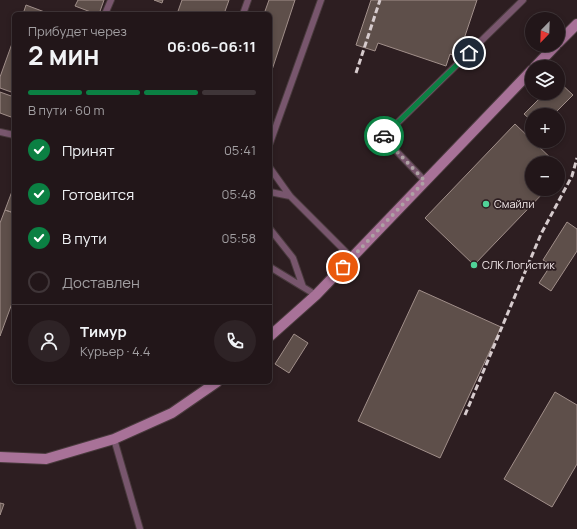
<!DOCTYPE html>
<html lang="ru">
<head>
<meta charset="utf-8">
<style>
  body { margin:0; font-family:Manrope,sans-serif; background:#2e2326; color:#f1f3f6; height:100vh; display:flex; flex-direction:column; font-size:15px; white-space:nowrap }
  * { box-sizing:border-box; margin:0 }
  p { font-size:13px; color:#a29fa2 }
  .icon { flex:none; width:22px; height:22px; fill:none; stroke:currentColor; stroke-width:2; stroke-linecap:round; stroke-linejoin:round }
  .map { position:relative; flex:1; overflow:hidden }
  .drawer { position:absolute; left:12px; top:12px; width:260px; height:372px; display:flex; flex-direction:column; background:#221619; border-radius:6px; box-shadow:0 2px 6px #0003,0 0 0 1px #3f3538 }
  .drawer>* { flex:none }
  .needle { width:26px; rotate:203deg }
  .fabs { position:absolute; left:525px; top:12px; display:grid; gap:8px }
  .fabs a { display:grid; place-items:center; width:40px; height:40px; border-radius:50%; background:#221619; box-shadow:0 2px 6px #0003,0 0 0 1px #3f3538; font-size:20px }
  .pin { position:absolute; display:grid; place-items:center; width:34px; height:34px; color:#fff; margin:-17px; border:2px solid #fff; border-radius:50%; box-shadow:0 1px 4px #0007 }
  .courier { position:absolute; display:grid; place-items:center; width:40px; height:40px; margin:-20px; border:3px solid #0b8043; border-radius:50%; background:#fff; color:#222; box-shadow:0 1px 5px #0007 }
  .headline em { font-style:normal; font-weight:700 }
  .headline div { display:flex; flex-direction:column-reverse }
  .headline { display:flex; align-items:center; justify-content:space-between; height:68px; padding:0 16px }
  h1 { font-size:26px; font-weight:700; line-height:30px }
  .bar { display:grid; grid-template-columns:repeat(4,1fr); gap:6px 4px; align-content:center; height:48px; padding:0 16px }
  .bar i { height:5px; border-radius:3px; background:#3f3538 }
  .bar .selected { background:#0b8043 }
  .bar p { grid-column:span 4 }
  .line { display:flex; align-items:center; gap:10px; padding:0 16px; border-top:1px solid #3f3538 }
  .line div { flex:1 }
  .round { display:grid; place-items:center; flex:none; width:42px; height:42px; border-radius:21px; background:#2e2326 }
  ol { padding:0 16px; list-style:none }
  li { display:flex; align-items:center; gap:12px; height:44px }
  li p { margin-inline-start:auto }
  li .icon { padding:4px; border-radius:50%; background:#0b8043; color:#fff; stroke-width:4 }
  li:last-child { color:#a29fa2 }
  li i { width:22px; height:22px; border:2px solid #3f3538; border-radius:50% }
  .map>svg:first-child { display:block }
  .building { fill:#5e4f4a; stroke:#a18f8a }
  .lines { fill:none; stroke-linecap:round; stroke-linejoin:round }
  .lane-casing { stroke:#493a3d; stroke-width:8 }
  .secondary-casing { stroke:#493a3d; stroke-width:12 }
  .lane { stroke:#78566d; stroke-width:6 }
  .secondary { stroke:#a87298; stroke-width:10 }
  .rail { stroke:#d6cbcd; stroke-width:3; stroke-dasharray:6 3; stroke-linecap:butt }
  .done { stroke:#aea2a4; stroke-width:4; stroke-dasharray:0 7.2 }
  .route { stroke:#0b8043; stroke-width:5 }
  .poi-dot { fill:#50d398; stroke:#2d1e21; stroke-width:1.5 }
  .labels { text-anchor:middle; stroke-width:3.5; stroke-linejoin:round; paint-order:stroke }
  .poi-label { font-size:11px; fill:#f3e9ea; stroke:#2d1e21; text-anchor:start }
</style>
</head>
<body>
<div class="map">
<svg width="577" height="529" viewBox="0 0 577 529">
  <rect width="100%" height="100%" fill="#2d1e21"/>
  <!-- building -->
  <path class="building" d="M78 0H104L99 14H96L75 6Z
    M154 0H163L162 3Z
    M182 0H229L224 14H177Z
    M269 0H295L270 76V14H264Z
    M371 0H477L458 57 450 54 446 66 378 43 375 51 356 45Z
    M26 5 50 14H23Z
    M14 38V93L0 88V77Z
    M558 81 573 95 553 115H532V121L524 114 545 93H558Z
    M0 92 14 97V111L11 117 0 113Z
    M515 124 556 163H532V189H547L474 265 425 218Z
    M558 165 565 171 558 178Z
    M14 186V213L5 210Z
    M5 210 14 213V298L0 336V223Z
    M567 222 577 229V251L551 291 539 283 551 265 543 260Z
    M419 290 501 327 440 458 358 421Z
    M294 334 308 343 289 373 275 364Z
    M555 392 577 405V464L552 507 504 479Z
    M0 503 4 504 0 515Z"/>
  <g class="lines">
    <defs>
      <path id="lane" d="M105 14 111 0
        M243 14 248 0
        M0 132 14 135
        M270 143 321 0
        M270 168 290 196 352 258
        M425 181 383 137 523 0
        M270 192 290 196
        M270 229 293 258 303 287
        M270 267 316 295
        M114 439 140 529"/>
      <path id="secondary" d="M558 43 577 24
        M535 67 556 45
        M270 336 316 295 532 70
        M0 457 46 459 114 439 172 413 217 382"/>
    </defs>
    <!-- lane casing -->
    <use href="#lane" class="lane-casing"/>
    <!-- secondary casing -->
    <use href="#secondary" class="secondary-casing"/>
    <!-- lane -->
    <use href="#lane" class="lane"/>
    <!-- secondary -->
    <use href="#secondary" class="secondary"/>
    <!-- rail -->
    <path class="rail" d="M356 73 380 0
      M465 415 541 234 572 176 577 158"/>
  </g>
  <g class="lines">
    <!-- done -->
    <path class="done" d="M343 267 425 181 383 137 384 136"/>
    <!-- route -->
    <path class="route" d="M384 136 469 53"/>
  </g>
  <!-- markers -->
  <g class="poi-dot">
    <circle cx="486" cy="204" r="4"/>
    <circle cx="474" cy="265" r="4"/>
  </g>
  <g class="labels">
    <!-- poi labels -->
    <g class="poi-label">
      <text x="494" y="208">Смайли</text>
      <text x="482" y="269">СЛК Логистик</text>
    </g>
  </g>
</svg>
<div class="fabs">
<a><svg class="needle" viewBox="-14 -14 28 28"><path d="M0-13l5 13h-10z" fill="#e53935"/><path d="M0 13l5-13h-10z" fill="#a29fa2"/></svg></a>
<a><svg class="icon" aria-label="layers" viewBox="0 0 24 24"><path d="M12 4l9 5-9 5-9-5zM3 14l9 5 9-5"/></svg></a>
<a>+</a>
<a>−</a>
</div>
<div class="pin" style="left:343px;top:267px;background:#ea580c"><svg class="icon" aria-label="bag" viewBox="0 0 24 24"><path d="M5 8h14l-1 12H6zM9 8a3 3 0 0 1 6 0"/></svg></div>
<div class="pin" style="left:469px;top:53px;background:#1f2937"><svg class="icon" aria-label="home" viewBox="0 0 24 24"><path d="M3 11l9-7 9 7M6 9v11h12V9"/></svg></div>
<div class="courier" style="left:384px;top:136px"><svg class="icon" aria-label="car" viewBox="0 0 24 24"><path d="M5 17H2v-5l4-1 3-4h7l3 4 3 1v5h-3M9 17h6M6 11h13"/><circle cx="7" cy="17" r="2"/><circle cx="17" cy="17" r="2"/></svg></div>
<section class="drawer">
<div class="headline"><div><h1>2 мин</h1><p>Прибудет через</p></div><em>06:06–06:11</em></div>
<div class="bar"><i class="selected"></i><i class="selected"></i><i class="selected"></i><i></i><p>В пути · 60 m</p></div>
<ol>
<li><svg class="icon" aria-label="check" viewBox="0 0 24 24"><path d="M5 12l5 5 9-10"/></svg>Принят<p>05:41</p></li>
<li><svg class="icon" aria-label="check" viewBox="0 0 24 24"><path d="M5 12l5 5 9-10"/></svg>Готовится<p>05:48</p></li>
<li><svg class="icon" aria-label="check" viewBox="0 0 24 24"><path d="M5 12l5 5 9-10"/></svg>В пути<p>05:58</p></li>
<li><i></i>Доставлен</li>
</ol>
<div class="line" style="height:72px"><a class="round"><svg class="icon" aria-label="person" viewBox="0 0 24 24"><circle cx="12" cy="8" r="4"/><path d="M4 21q1-7 8-7t8 7"/></svg></a><div><b>Тимур</b><p>Курьер · 4.4</p></div><a class="round"><svg class="icon" aria-label="phone" viewBox="0 0 24 24"><path d="M5 4h4l2 5-3 2q2 4 5 5l2-3 5 2v4C11 20 4 13 5 4z"/></svg></a></div>
</section>
</div>
</body>
</html>
